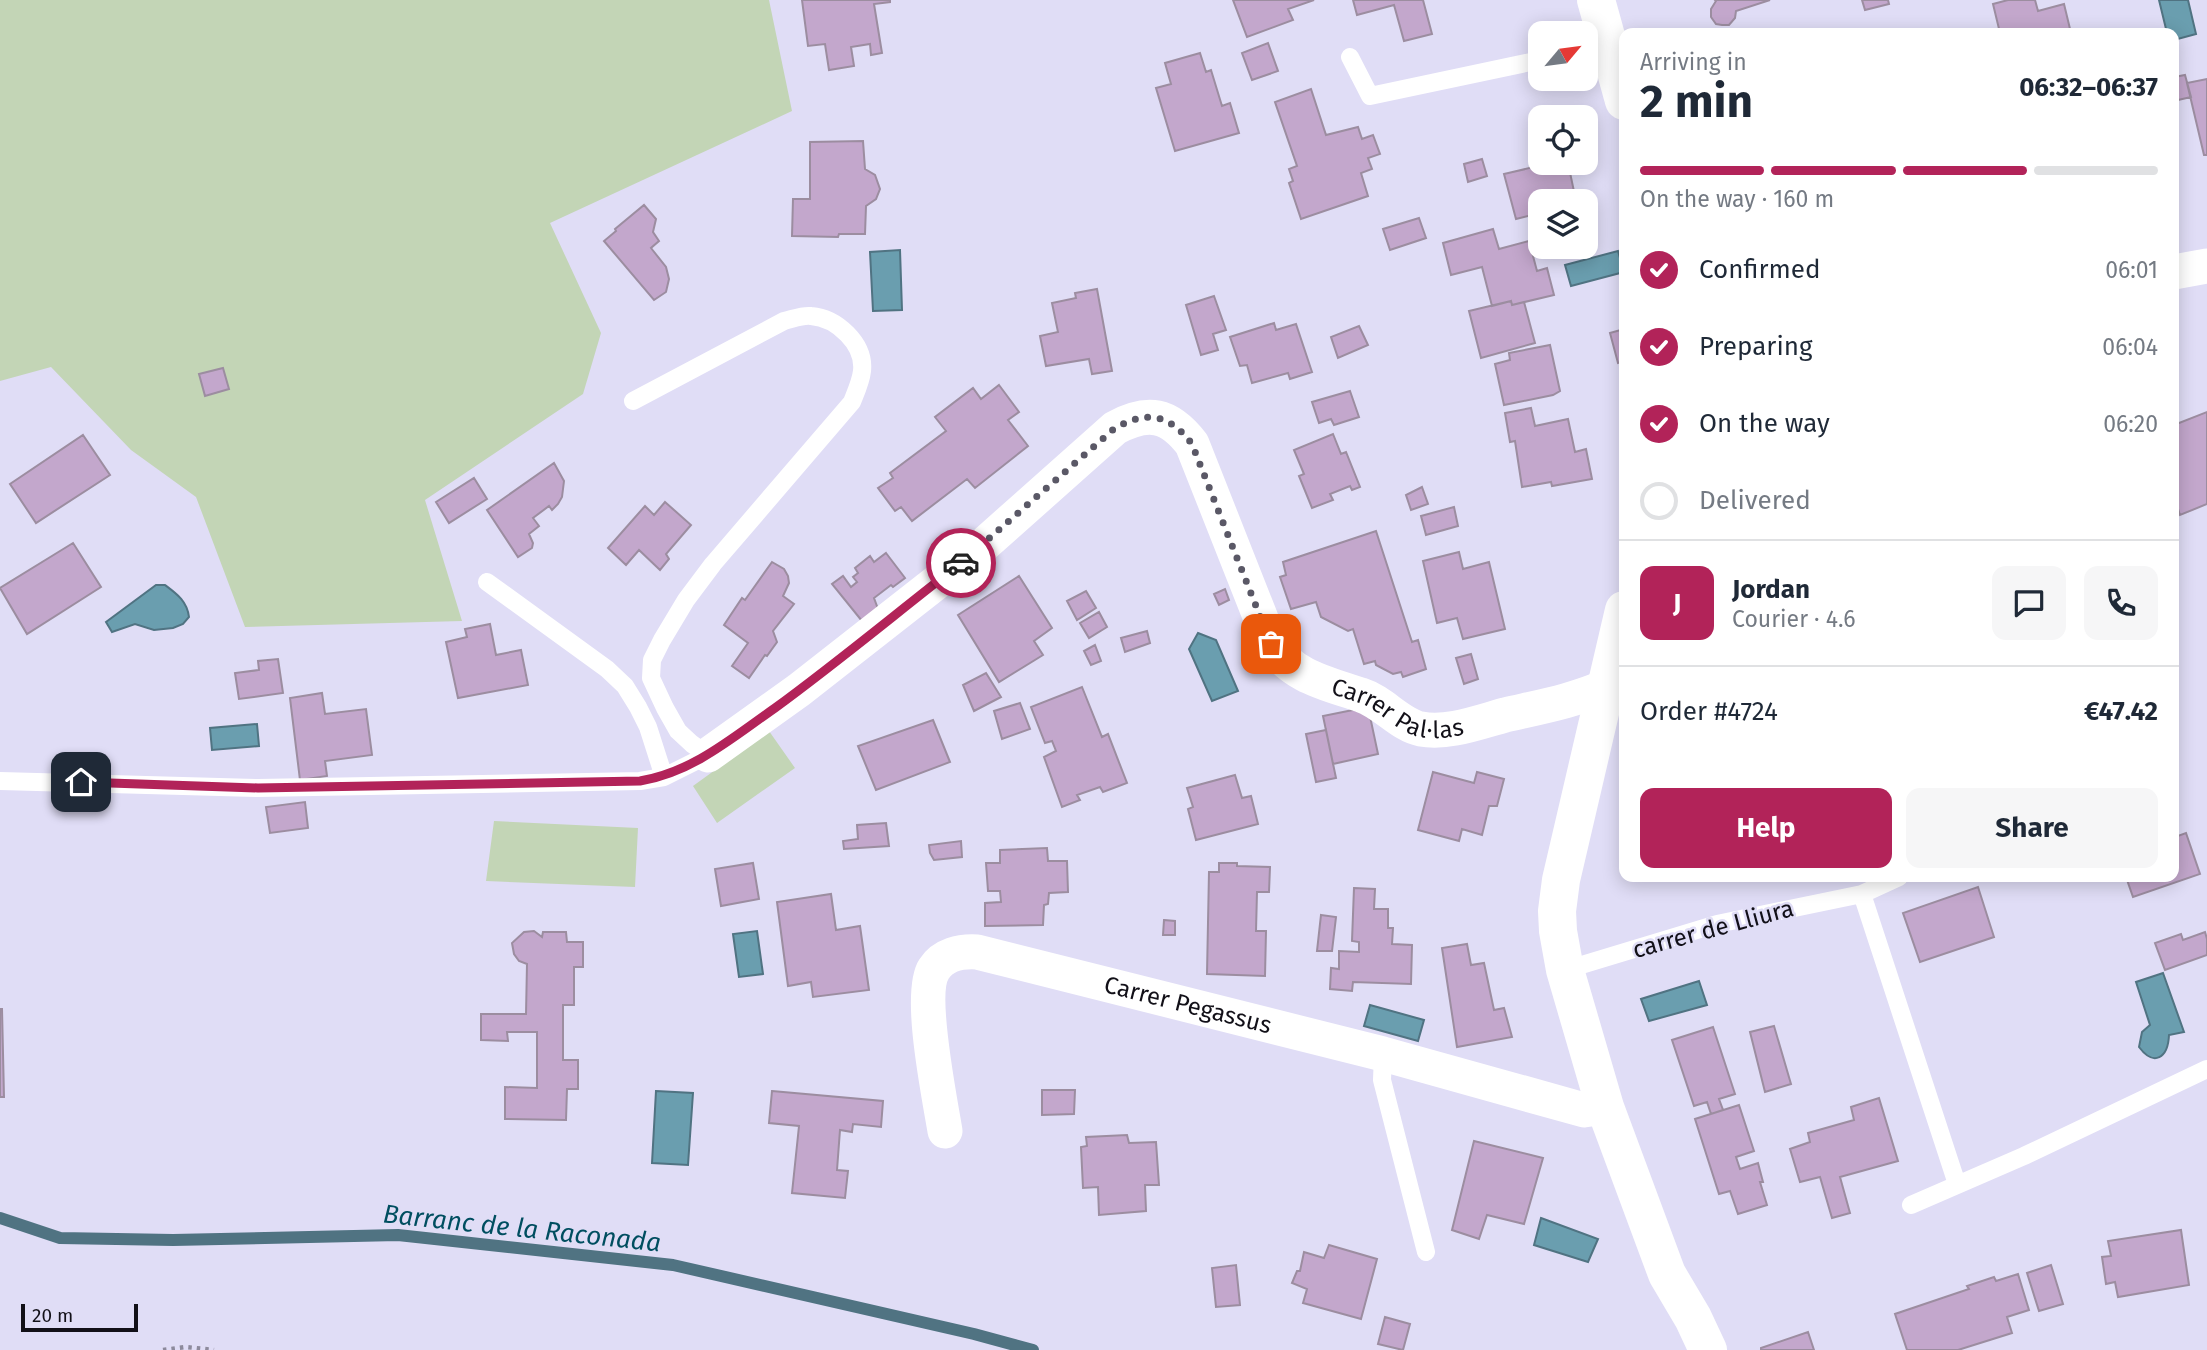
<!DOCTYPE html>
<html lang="en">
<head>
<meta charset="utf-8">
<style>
  body { margin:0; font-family:"Fira Sans",sans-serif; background:#f6f6f7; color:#1f2937; height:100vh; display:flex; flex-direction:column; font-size:26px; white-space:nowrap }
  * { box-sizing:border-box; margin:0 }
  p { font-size:23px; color:#747a83 }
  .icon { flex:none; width:38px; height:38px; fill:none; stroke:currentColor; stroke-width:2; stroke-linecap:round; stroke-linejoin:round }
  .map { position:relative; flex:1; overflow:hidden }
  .details { position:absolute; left:1619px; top:28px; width:560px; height:854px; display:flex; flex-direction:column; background:#fff; border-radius:14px; box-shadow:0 4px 18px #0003 }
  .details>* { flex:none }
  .needle { width:46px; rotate:61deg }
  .controls { position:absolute; left:1528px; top:21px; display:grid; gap:14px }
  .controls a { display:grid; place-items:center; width:70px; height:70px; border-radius:14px; background:#fff; box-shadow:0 4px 18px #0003; font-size:35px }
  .scale { position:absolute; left:21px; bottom:18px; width:117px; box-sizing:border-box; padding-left:7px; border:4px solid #121018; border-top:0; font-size:19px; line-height:24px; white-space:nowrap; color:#121018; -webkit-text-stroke:5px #e0ddf6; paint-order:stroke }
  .pin { position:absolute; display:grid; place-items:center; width:60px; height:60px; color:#fff; margin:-30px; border-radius:14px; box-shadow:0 4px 10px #0006 }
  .courier { position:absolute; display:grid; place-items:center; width:70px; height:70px; margin:-35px; border:5px solid #b22359; border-radius:50%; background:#fff; color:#222; box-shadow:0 2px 9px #0007 }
  .summary em { font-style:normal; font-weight:700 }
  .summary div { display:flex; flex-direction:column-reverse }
  .summary { display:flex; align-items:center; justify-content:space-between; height:119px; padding:0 21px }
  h1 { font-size:46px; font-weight:700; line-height:52px }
  .bar { display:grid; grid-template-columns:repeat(4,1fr); gap:10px 7px; align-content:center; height:84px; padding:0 21px }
  .bar i { height:9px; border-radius:5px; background:#e0e1e3 }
  .bar .on { background:#b22359 }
  .bar p { grid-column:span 4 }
  .line { display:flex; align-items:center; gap:18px; padding:0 21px; border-top:2px solid #e0e1e3 }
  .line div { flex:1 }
  .round { display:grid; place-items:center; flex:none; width:74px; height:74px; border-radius:14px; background:#f6f6f7 }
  ol { padding:0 21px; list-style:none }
  li { display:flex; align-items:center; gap:21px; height:77px }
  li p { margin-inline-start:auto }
  li .icon { padding:7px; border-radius:50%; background:#b22359; color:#fff; stroke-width:4 }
  li:last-child { color:#747a83 }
  li i { width:38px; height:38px; border:4px solid #e0e1e3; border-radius:50% }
  .button { display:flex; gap:14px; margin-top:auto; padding:14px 21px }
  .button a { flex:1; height:80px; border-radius:14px; background:#b22359; color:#fff; font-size:28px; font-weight:700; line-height:80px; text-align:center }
  .button a+a { background:#f6f6f7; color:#1f2937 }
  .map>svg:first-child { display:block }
  .green { fill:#c3d5b6 }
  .water { fill:#6a9eaf; stroke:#507382; stroke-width:2 }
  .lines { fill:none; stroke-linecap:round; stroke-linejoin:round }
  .stream { stroke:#507382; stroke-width:12 }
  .building { fill:#c3a7cc; stroke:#9c8da0; stroke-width:2 }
  .path { stroke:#8d8a9c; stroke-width:4.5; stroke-dasharray:3.5 5; stroke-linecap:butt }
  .lane { stroke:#fff; stroke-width:18 }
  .street { stroke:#fff; stroke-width:35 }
  .secondary { stroke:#fff; stroke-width:38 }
  .done { stroke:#5a5866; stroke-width:7; stroke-dasharray:0 12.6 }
  .route { stroke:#b22359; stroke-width:9 }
  .labels { text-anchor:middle; stroke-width:5; stroke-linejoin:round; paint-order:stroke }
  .street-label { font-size:24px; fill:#121018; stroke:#e0ddf6 }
  .water-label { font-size:26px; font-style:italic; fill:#004e60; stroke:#e0ddf6 }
</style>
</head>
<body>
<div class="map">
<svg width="2207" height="1350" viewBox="0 0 2207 1350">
  <rect width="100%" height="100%" fill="#e0ddf6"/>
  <!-- green -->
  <path class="green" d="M0 0H769L792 111 550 223 601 333 583 394 425 500 462 621 245 627 196 497 131 450 51 367 0 381Z
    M769 731 795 768 717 823 693 786Z
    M494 821 638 828 635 887 486 881Z"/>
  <!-- water -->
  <path class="water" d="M2159 0H2188L2196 34 2174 40V33H2167Z
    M900 250 902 310 873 311 870 252Z
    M1618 251 1624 272 1571 286 1565 265Z
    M156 585H165C177 594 187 601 189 617L183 624 173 628 154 630 135 624 112 632 106 622Z
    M1198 633 1216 640 1238 691 1212 701 1189 649Z
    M257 724 259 746 212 750 210 728Z
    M757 931 763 974 739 977 733 934Z
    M2163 973 2184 1032 2169 1035C2168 1058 2154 1067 2139 1047L2142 1032 2150 1025 2136 982Z
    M1699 981 1707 1005 1649 1021 1641 999Z
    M1370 1005 1424 1020 1418 1041 1364 1026Z
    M656 1091 693 1093 688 1165 652 1163Z
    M1541 1218 1598 1239 1588 1262 1534 1245Z"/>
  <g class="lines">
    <!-- stream -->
    <path class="stream" d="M0 1218 60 1238 173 1240 398 1235 673 1265 974 1334 1033 1350"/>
  </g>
  <!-- building -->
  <path class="building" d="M802 0H890V2L874 4 882 53 871 55 870 44 851 47 854 66 829 70 825 44 808 46Z
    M1233 0H1314L1288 9 1293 20 1247 37Z
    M1353 0H1423L1432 34 1404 41 1394 5 1357 15Z
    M1715 0H1770L1736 11 1735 18 1729 25H1722L1716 24 1711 17V9L1716 1Z
    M1862 0H1888L1889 4 1865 10Z
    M2008 0H2035L2038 11 2064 4 2071 33H2000L1993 4Z
    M1268 43 1278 71 1252 80 1242 53Z
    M1200 53 1206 72 1211 70 1222 106 1230 103 1239 133 1175 151 1156 88 1171 84 1165 63Z
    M2185 75 2191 97 2174 101V77Z
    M2207 79V155H2204L2187 83Z
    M1311 89 1326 135 1358 127 1362 139 1373 135 1380 154 1368 158 1372 169 1361 173 1368 196 1301 219 1289 183 1293 181 1289 169 1297 166 1275 102Z
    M863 141 865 169 875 175 880 189 876 199 866 206 865 234H839L838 237 792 236 793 199H810V142Z
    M1482 159 1487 176 1468 182 1464 164Z
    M1551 163H1568L1576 201H1540V213L1516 219 1504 174Z
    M644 205 656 219 653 232 659 241 651 248 666 267 669 279 666 292 654 300 604 241 616 231 615 229Z
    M1419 218 1426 238 1390 250 1383 229Z
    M1493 229 1499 249 1529 241 1537 271 1547 268 1554 295 1512 305 1511 301 1492 306 1482 267 1451 275 1443 243Z
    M1097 289 1112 371 1092 374 1089 359 1046 366 1040 336 1058 332 1052 303 1076 298 1075 293Z
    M1214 296 1226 330 1213 334 1218 350 1201 355 1186 305Z
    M1511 301 1512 305 1524 302 1535 343 1481 358 1469 311Z
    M1274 323 1276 330 1296 324 1312 372 1290 379 1288 373 1252 383 1247 365 1240 366 1230 337Z
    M1359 326 1368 345 1338 358 1331 337Z
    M1624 329V361L1618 363 1610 333Z
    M1550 345 1560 391 1553 395 1504 405 1495 364 1510 360 1509 353Z
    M223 368 229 389 205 396 199 374Z
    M999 385 1019 412 1008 420 1028 446 975 488 967 479 912 521 901 507 895 511 878 488 893 478 890 473 946 431 935 417 973 388 981 399Z
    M1350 391 1359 417 1334 425 1331 419 1319 423 1312 402Z
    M1531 408 1535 426 1568 419 1575 452 1586 449 1592 479 1552 486 1551 482 1522 487 1515 441 1510 442 1505 413Z
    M2207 412V504L2180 515 2174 497V425Z
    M1333 434 1341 454 1346 452 1360 487 1352 490 1350 486 1330 494 1333 500 1312 508 1299 476 1304 474 1294 450Z
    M83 435 110 475 36 523 10 484Z
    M554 463 564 481 562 497 558 504 552 510 549 506 533 518 539 526 529 534 533 543 532 548 518 557 487 510Z
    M474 478 487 499 449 523 436 502Z
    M1422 487 1428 504 1411 510 1406 495Z
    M665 502 691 525 666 554 669 559 660 570 639 550 626 565 608 548 645 506 654 515Z
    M1454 507 1458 526 1426 535 1421 516Z
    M1376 531 1412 642 1418 640 1426 669 1403 677 1401 672 1393 674 1376 665 1375 661 1364 664 1353 629 1348 631 1321 617 1316 602 1291 609 1280 577 1286 575 1283 562Z
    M73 543 101 587 27 634 0 588Z
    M1459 552 1463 569 1489 562 1505 629 1463 639 1457 618 1437 623 1423 561Z
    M886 553 905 578 893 587 891 585 874 598 878 609 862 621 832 584 843 576 851 587 857 582 853 577 858 573 855 568 870 556 874 562Z
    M772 562 784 569 788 576 789 583 783 596 794 604 773 631 777 642 767 656 765 655 749 678 732 666 748 643 724 625 742 598 745 600Z
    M1019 576 1052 628 1034 641 1043 655 999 682 958 615Z
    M1225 589 1229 600 1219 605 1214 594Z
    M1086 591 1096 608 1077 620 1067 601Z
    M1099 612 1107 627 1089 638 1080 623Z
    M490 624 496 655 521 650 528 685 458 698 446 642 467 637 465 629Z
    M1147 631 1150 643 1125 652 1121 638Z
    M1095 645 1101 661 1091 665 1084 651Z
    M1471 654 1478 679 1464 684 1456 658Z
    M278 659 283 693 239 699 235 673 259 670 258 661Z
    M986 673 1001 697 974 711 963 685Z
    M1082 687 1102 737 1108 734 1127 783 1103 792 1100 787 1077 795 1080 800 1062 807 1044 757 1056 751 1052 741 1045 743 1031 707Z
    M322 693 325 714 366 709 372 755 325 761 327 776 300 780 290 698Z
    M1020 703 1030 729 1002 739 994 711Z
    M1368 707 1378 754 1333 764 1323 716Z
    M933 720 950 762 876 790 858 746Z
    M1326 730 1336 778 1316 782 1306 734Z
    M1433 772 1474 783 1477 772 1504 779 1497 806H1489L1482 835 1462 829 1459 841 1418 830Z
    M1235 775 1242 798 1251 796 1258 824 1196 840 1188 809 1193 807 1187 788Z
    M305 802 308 828 270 833 266 807Z
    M2174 822 2178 836 2186 833 2200 874 2133 897 2126 877H2174Z
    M886 823 889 846 844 849 843 841 858 839 857 825Z
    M961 841 962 857 934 860 930 853 929 845Z
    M1047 848 1048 861H1067L1068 892 1049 893 1048 904 1044 905 1043 925 985 926V903L1001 902 1000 891H988L986 863H1000V850Z
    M753 863 759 899 721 906 715 869Z
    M1219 863H1237V866L1270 867 1269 892H1257L1256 931H1266L1265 976 1207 974 1209 872H1219Z
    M1978 887 1994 937 1920 962 1903 913Z
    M1354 888 1375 889 1374 909H1388V928H1393L1392 944 1412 945 1411 984 1353 982 1352 991 1330 989 1331 968 1339 969V951L1359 952V942L1352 941Z
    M831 894 836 930 860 926 869 990 813 997 811 982 788 986 777 902Z
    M1321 915 1336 917 1332 951H1317Z
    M1164 920 1175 921V935H1163Z
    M534 931 542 937 543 932H566L567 942H583V967H574V1005H563V1060H578V1089H567L566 1120 505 1119V1087L537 1088V1032H507L508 1041 481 1040V1014H526L527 964 519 961 514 954 512 943 524 932Z
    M2205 932 2207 939V955L2165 970 2155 943 2181 934 2183 940Z
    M1467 944 1471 965 1484 963 1494 1010 1504 1008 1512 1037 1457 1047 1442 948Z
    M0 1009H2L4 1097H0Z
    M1774 1026 1791 1084 1765 1092 1750 1032Z
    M1713 1027 1735 1094 1719 1099 1723 1110 1711 1114 1707 1102 1694 1106 1672 1040Z
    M1042 1090H1075L1074 1114 1042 1115Z
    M772 1091 883 1101 881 1127 853 1124 852 1132 840 1130 837 1170 848 1171 845 1198 792 1193 799 1126 769 1123Z
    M1879 1098 1898 1161 1840 1177 1850 1213 1832 1218 1820 1177 1800 1182 1790 1149 1810 1142 1808 1133 1854 1120 1851 1107Z
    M1739 1105 1754 1151 1736 1157 1740 1169 1758 1163 1763 1182H1760L1767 1205 1738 1214 1730 1191 1719 1194 1695 1119Z
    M1127 1135 1129 1143 1156 1142 1159 1185H1145L1146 1211 1099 1215 1098 1187 1083 1188 1081 1147 1087 1146 1086 1137Z
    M1474 1141 1543 1158 1524 1224 1487 1215 1479 1239 1452 1230Z
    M2181 1230 2189 1285 2118 1297 2115 1282 2106 1284 2102 1257 2111 1256 2108 1241Z
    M1329 1245 1377 1259 1361 1319 1303 1303 1307 1289 1292 1283 1297 1271H1300L1304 1252 1324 1258Z
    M1236 1265 1240 1305 1216 1307 1212 1268Z
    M2051 1265 2063 1304 2039 1311 2027 1273Z
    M2018 1274 2029 1310 2007 1317 2012 1333 1958 1350H1907L1895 1314 1969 1289 1967 1286 1994 1277 1996 1281Z
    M1385 1317 1410 1324 1403 1350 1378 1344Z
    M1808 1332 1814 1350H1761V1348Z"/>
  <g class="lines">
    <!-- path -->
    <path class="path" d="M163 1350 186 1347 214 1350"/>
    <!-- lane -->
    <path class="lane" d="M1350 57 1370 96 1540 60
      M487 582 607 669 625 686 638 707 648 727 664 777
      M0 781 258 788 640 781 664 777 708 755 692 744 678 731 665 708 651 678 652 660 662 640 686 600 713 564 852 402C856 392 861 381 862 371 865 344 837 318 811 316 802 315 793 319 784 321L633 401
      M1862 894 1899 877
      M1565 970 1717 924 1862 894 1957 1184
      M1383 1054 1382 1080 1426 1252
      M1911 1205 2024 1156 2207 1069"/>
    <!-- street -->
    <g class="street">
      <path d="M2174 272 2207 266"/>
      <path id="s1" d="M708 755 799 690 979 549 1115 428C1148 410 1169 414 1192 444L1271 644C1294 678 1326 683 1361 695 1383 702 1400 725 1421 729 1448 734 1479 722 1505 715 1539 707 1574 701 1607 686"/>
      <path id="s2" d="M945 1131C940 1100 918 993 934 969 943 955 960 951 977 952L1383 1054 1584 1110 1605 1107"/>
    </g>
    <!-- secondary -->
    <path class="secondary" d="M1596 0 1624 101
      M1624 610 1561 880 1557 911 1558 931 1565 970 1605 1107 1667 1274 1693 1318 1708 1350"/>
  </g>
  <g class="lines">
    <!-- done -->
    <path class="done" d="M961 563 1115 428C1148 410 1169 414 1192 444L1271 644"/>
    <!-- route -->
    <path class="route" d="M81 782 258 788 640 781C693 772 732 738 775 708 838 662 899 611 961 563"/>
  </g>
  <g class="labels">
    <!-- street labels -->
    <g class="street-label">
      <text dy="8" stroke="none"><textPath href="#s1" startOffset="973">Carrer Pal·las</textPath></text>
      <text transform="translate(1713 929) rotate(-15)" y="8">carrer de Lliura</text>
      <text dy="8" stroke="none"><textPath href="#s2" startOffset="430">Carrer Pegassus</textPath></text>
    </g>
    <!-- water labels -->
    <g class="water-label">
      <text transform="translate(522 1228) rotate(6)" y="9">Barranc de la Raconada</text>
    </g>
  </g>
</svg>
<div class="controls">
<a><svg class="needle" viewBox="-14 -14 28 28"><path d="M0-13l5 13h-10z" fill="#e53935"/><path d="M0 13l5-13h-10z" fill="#747a83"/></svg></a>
<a><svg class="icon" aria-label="locate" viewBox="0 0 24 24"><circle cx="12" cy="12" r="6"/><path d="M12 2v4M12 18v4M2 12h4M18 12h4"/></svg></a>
<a><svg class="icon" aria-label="layers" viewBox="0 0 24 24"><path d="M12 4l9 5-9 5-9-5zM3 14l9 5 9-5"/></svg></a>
</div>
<div class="scale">20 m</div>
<div class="pin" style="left:1271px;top:644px;background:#ea580c"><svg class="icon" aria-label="bag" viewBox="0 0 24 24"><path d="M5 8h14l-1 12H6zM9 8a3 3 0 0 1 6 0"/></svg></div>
<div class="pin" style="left:81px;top:782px;background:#1f2937"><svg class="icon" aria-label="home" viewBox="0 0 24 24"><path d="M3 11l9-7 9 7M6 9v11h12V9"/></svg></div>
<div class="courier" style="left:961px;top:563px"><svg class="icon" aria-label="car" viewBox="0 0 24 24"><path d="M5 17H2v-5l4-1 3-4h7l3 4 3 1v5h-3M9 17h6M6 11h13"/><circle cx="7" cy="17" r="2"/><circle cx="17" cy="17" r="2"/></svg></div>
<section class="details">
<div class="summary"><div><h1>2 min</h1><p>Arriving in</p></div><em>06:32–06:37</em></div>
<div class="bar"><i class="on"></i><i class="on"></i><i class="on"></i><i></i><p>On the way · 160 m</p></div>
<ol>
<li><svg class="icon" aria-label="check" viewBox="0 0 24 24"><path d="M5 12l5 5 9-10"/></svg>Confirmed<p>06:01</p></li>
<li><svg class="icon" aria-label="check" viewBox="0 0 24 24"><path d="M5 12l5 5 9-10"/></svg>Preparing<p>06:04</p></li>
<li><svg class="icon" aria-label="check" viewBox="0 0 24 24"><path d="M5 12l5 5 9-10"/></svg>On the way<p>06:20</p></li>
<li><i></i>Delivered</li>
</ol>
<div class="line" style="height:126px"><b class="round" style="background:#b22359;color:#fff">J</b><div><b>Jordan</b><p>Courier · 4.6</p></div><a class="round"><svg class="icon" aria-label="chat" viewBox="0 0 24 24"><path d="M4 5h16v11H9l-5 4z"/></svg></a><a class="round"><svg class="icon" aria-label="phone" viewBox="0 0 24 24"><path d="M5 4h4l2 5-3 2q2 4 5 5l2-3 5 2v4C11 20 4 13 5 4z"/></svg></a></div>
<div class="line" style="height:91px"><div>Order #4724</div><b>€47.42</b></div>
<div class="button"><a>Help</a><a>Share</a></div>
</section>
</div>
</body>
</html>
